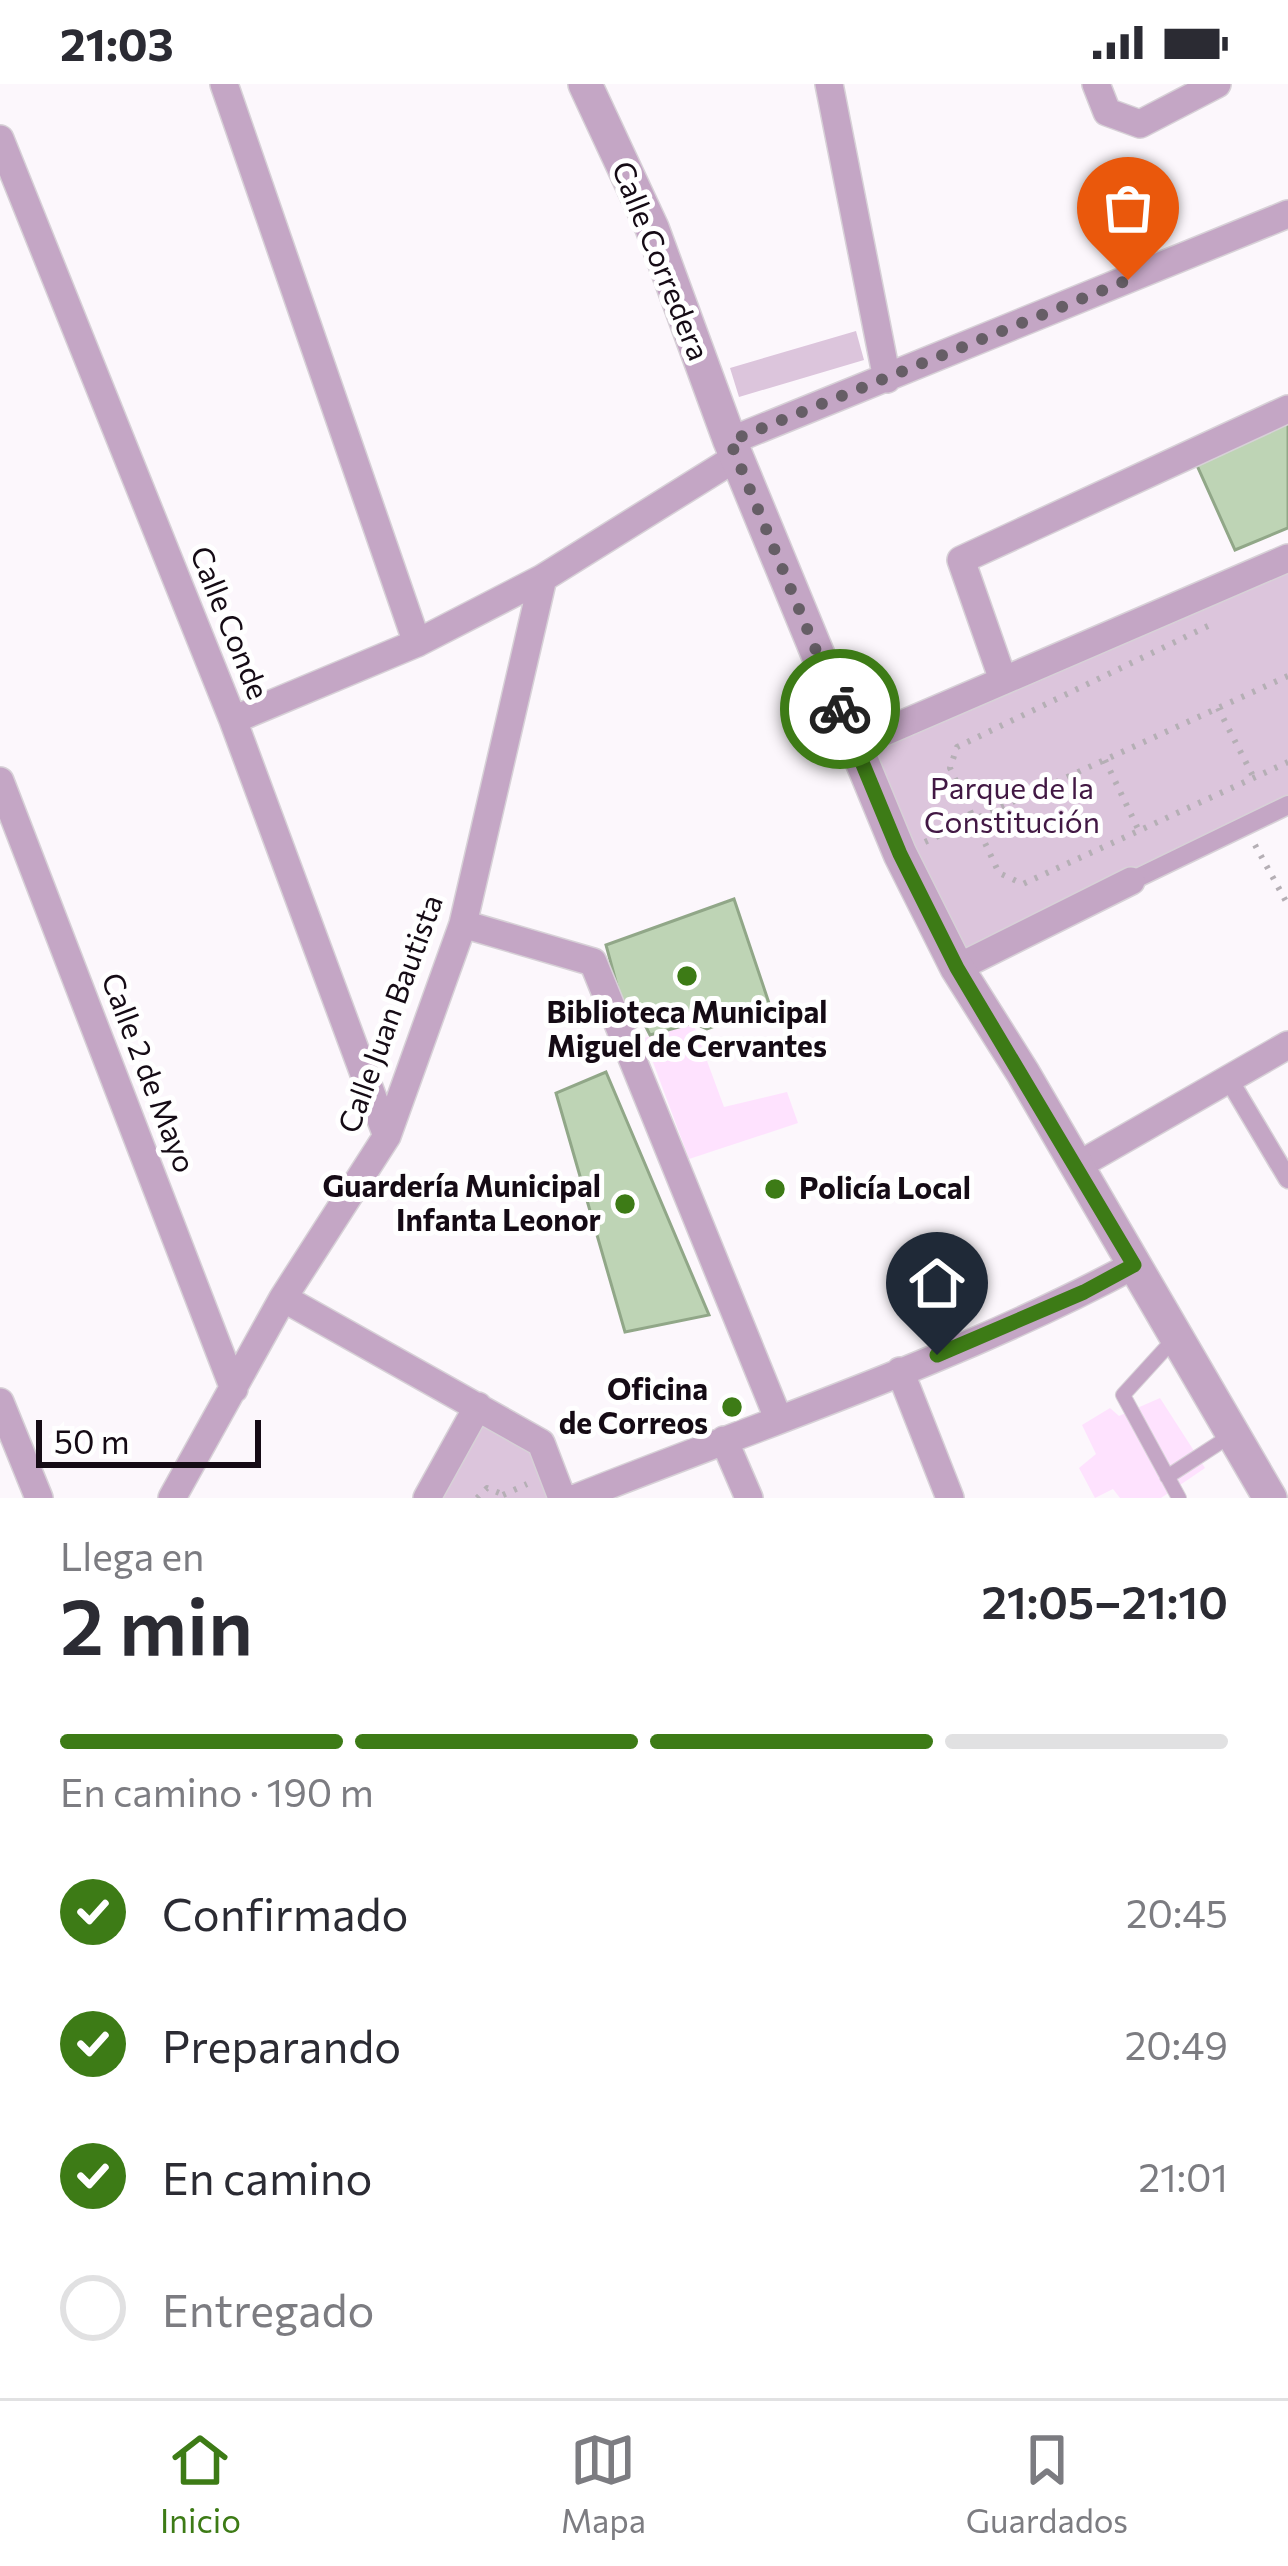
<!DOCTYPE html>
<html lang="es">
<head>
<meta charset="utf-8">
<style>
  body { margin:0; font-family:Commissioner,sans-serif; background:#f2f2f3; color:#2b2b33; height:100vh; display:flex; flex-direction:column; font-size:45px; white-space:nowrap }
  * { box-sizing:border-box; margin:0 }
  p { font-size:39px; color:#7c7c81 }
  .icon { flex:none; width:66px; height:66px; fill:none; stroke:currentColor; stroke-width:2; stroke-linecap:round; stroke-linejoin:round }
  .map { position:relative; height:1414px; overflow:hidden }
  .side { display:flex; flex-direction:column; background:#fff; flex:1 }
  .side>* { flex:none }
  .scale { position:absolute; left:36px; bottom:30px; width:225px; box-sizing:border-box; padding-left:12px; border:6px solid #150b15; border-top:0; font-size:33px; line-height:42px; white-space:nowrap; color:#150b15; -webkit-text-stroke:9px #fff; paint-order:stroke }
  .pin { position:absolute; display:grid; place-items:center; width:102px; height:102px; color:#fff; margin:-123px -51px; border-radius:50% 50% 50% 0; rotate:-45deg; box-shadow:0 0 12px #0007 }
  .pin .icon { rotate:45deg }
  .courier { position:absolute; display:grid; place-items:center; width:120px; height:120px; margin:-60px; border:9px solid #3d7b16; border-radius:50%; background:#fff; color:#222; box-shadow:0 3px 15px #0007 }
  .head em { font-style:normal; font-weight:600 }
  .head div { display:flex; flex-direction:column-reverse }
  .head { display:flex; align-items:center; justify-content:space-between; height:204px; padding:0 60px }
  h1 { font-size:78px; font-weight:600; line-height:90px }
  .bar { display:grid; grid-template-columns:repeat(4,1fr); gap:18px 12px; align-content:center; height:144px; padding:0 60px }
  .bar i { height:15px; border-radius:9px; background:#e1e1e2 }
  .bar .active { background:#3d7b16 }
  .bar p { grid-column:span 4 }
  ol { padding:0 60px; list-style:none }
  li { display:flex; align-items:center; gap:36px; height:132px }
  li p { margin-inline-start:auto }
  li .icon { padding:12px; border-radius:50%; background:#3d7b16; color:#fff; stroke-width:4 }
  li:last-child { color:#7c7c81 }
  li i { width:66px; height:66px; border:6px solid #e1e1e2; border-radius:50% }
  .status { display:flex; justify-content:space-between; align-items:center; height:84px; padding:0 60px; background:#fff; direction:ltr }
  .status svg { height:33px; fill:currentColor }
  .menu { display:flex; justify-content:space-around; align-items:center; height:168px; border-top:3px solid #e1e1e2; background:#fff; font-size:33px; color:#7c7c81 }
  .menu a { display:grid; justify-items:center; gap:6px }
  .menu .active { color:#3d7b16 }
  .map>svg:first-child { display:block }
  .built { fill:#fee2fe }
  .green { fill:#dcc5dc }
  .building { fill:#bed4b5; stroke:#91a788; stroke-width:3 }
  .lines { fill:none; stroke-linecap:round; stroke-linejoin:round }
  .service-casing { stroke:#d7d1d7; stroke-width:16 }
  .pedestrian-casing { stroke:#d7d1d7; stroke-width:21 }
  .minor-casing { stroke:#d7d1d7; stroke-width:30 }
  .tertiary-casing { stroke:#d7d1d7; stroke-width:36 }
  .path { stroke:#b5afb5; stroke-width:6; stroke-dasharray:3 9; stroke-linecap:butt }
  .service { stroke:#c4a6c5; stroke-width:14 }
  .pedestrian { stroke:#c4a6c5; stroke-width:18 }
  .minor { stroke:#c4a6c5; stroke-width:27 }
  .tertiary { stroke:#c4a6c5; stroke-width:33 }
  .done { stroke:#665e66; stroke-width:12; stroke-dasharray:0 21.6 }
  .route { stroke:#3d7b16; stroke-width:15 }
  .poi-dot { fill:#3d7b16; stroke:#fff; stroke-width:4.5 }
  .labels { text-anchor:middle; stroke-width:10; stroke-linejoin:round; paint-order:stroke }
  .street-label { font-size:30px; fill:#150b15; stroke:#fff }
  .park-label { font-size:30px; fill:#421844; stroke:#fff }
  .poi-label { font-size:30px; font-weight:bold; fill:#150b15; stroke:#fff; text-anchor:end }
</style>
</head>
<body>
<div class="status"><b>21:03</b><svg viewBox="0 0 49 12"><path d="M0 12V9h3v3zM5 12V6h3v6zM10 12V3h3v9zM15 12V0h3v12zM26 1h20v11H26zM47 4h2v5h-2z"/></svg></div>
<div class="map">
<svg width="1288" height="1414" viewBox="0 0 1288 1414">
  <rect width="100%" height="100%" fill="#fcf7fc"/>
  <!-- built -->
  <path class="built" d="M693 939 724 1023 787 1008 798 1039 689 1075 644 954Z
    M1160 1314 1205 1384 1161 1414H1120L1113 1405 1095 1414 1079 1384 1096 1370 1082 1341 1110 1324 1119 1332Z"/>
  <!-- green -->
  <path class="green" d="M856 247 864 276 739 313 730 284Z
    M1288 474V721L959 878 854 661Z
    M478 1322 541 1359 562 1414H427Z"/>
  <!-- building -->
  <path class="building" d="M1288 336V444L1235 466 1195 377Z
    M734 815 770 922 707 945 693 939 650 951 644 939 629 946 606 861Z
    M606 988 709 1231 625 1248 556 1009Z"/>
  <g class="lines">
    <defs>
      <path id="service" d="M1175 1254 1123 1311 1179 1414
        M1167 1393 1233 1350"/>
      <path id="pedestrian" d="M1131 797 1288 721
        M1228 994 1288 1095"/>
      <path id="minor" d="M224 0 417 559
        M829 0 887 295
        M1096 0 1107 28 1140 40 1217 0
        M0 55 233 636 387 1052
        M730 357 1288 130
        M1003 596 961 476 1288 325
        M233 636 417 559 543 494 737 373
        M854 661 1288 474
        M0 697 234 1305
        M463 840 593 878 778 1334
        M957 884 1131 797
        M1077 1082 1288 961
        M283 1214 541 1359 562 1414
        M900 1287 950 1414
        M0 1318 39 1414
        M724 1356 749 1414
        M172 1414 283 1214 387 1052 463 840 543 494
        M427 1414 478 1322
        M576 1414C762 1340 957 1276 1134 1181"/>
      <path id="tertiary" d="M585 0 652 144 730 357 900 770 957 884 1023 989 1270 1414"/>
    </defs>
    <!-- service casing -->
    <use href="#service" class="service-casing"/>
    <!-- pedestrian casing -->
    <use href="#pedestrian" class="pedestrian-casing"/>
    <!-- minor casing -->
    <use href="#minor" class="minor-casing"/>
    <!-- tertiary casing -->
    <use href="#tertiary" class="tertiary-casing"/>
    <!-- path -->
    <path class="path" d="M1208 542 957 663 950 684 999 789 1023 800 1288 678
      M1218 624 1254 694
      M1105 676 1139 747
      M925 758 1288 592
      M1255 761 1288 821
      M503 1411 527 1400
      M477 1414 487 1404 502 1410"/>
    <!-- service -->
    <use href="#service" class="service"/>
    <!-- pedestrian -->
    <use href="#pedestrian" class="pedestrian"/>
    <!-- minor -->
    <use href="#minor" class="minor"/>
    <!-- tertiary -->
    <use href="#tertiary" class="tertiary"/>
  </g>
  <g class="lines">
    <!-- done -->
    <path class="done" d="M840 625 730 357 1128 196"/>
    <!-- route -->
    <path class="route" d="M840 625 900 770 957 884 1134 1181 1084 1208 937 1271"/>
  </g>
  <!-- markers -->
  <g class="poi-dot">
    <circle cx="687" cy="892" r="12"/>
    <circle cx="775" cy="1105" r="12"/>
    <circle cx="625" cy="1120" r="12"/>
    <circle cx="732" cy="1323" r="12"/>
  </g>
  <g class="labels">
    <!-- street labels -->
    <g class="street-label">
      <text transform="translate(660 177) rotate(68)" y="10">Calle Corredera</text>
      <text transform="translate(229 539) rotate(68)" y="10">Calle Conde</text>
      <text transform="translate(391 930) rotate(-70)" y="10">Calle Juan Bautista</text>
      <text transform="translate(148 989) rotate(69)" y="10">Calle 2 de Mayo</text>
    </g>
    <!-- park labels -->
    <g class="park-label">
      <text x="1012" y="715">Parque de la<tspan x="1012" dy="34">Constitución</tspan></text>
    </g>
    <!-- poi labels -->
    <g class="poi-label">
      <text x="687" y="939" text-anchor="middle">Biblioteca Municipal<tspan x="687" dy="34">Miguel de Cervantes</tspan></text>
      <text x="601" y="1113">Guardería Municipal<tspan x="601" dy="34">Infanta Leonor</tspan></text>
      <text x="799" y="1115" text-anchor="start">Policía Local</text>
      <text x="708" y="1316">Oficina<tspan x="708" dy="34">de Correos</tspan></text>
    </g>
  </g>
</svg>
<div class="scale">50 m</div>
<div class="pin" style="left:1128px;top:196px;background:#ea580c"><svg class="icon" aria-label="bag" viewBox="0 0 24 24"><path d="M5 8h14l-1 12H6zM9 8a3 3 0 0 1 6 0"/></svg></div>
<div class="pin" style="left:937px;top:1271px;background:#1f2937"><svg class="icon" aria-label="home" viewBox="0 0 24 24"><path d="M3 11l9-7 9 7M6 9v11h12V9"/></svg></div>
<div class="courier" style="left:840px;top:625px"><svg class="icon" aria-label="bike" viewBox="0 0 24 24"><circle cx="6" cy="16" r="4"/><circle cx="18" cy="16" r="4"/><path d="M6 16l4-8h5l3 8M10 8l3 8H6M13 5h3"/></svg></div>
</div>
<section class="side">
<div class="head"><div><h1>2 min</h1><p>Llega en</p></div><em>21:05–21:10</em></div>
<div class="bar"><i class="active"></i><i class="active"></i><i class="active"></i><i></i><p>En camino · 190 m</p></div>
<ol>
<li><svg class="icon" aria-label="check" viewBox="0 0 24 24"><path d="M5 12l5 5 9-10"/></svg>Confirmado<p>20:45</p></li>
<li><svg class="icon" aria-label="check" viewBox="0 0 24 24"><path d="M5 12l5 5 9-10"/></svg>Preparando<p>20:49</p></li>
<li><svg class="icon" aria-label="check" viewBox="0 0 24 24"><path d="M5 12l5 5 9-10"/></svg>En camino<p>21:01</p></li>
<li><i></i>Entregado</li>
</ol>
</section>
<nav class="menu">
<a class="active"><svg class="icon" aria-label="home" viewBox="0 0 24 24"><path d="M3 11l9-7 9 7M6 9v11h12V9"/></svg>Inicio</a>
<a><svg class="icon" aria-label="map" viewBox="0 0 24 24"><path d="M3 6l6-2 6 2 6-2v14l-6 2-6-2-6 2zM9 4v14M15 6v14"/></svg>Mapa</a>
<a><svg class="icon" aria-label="saved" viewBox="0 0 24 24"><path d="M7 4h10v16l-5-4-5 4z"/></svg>Guardados</a>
</nav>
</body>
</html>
